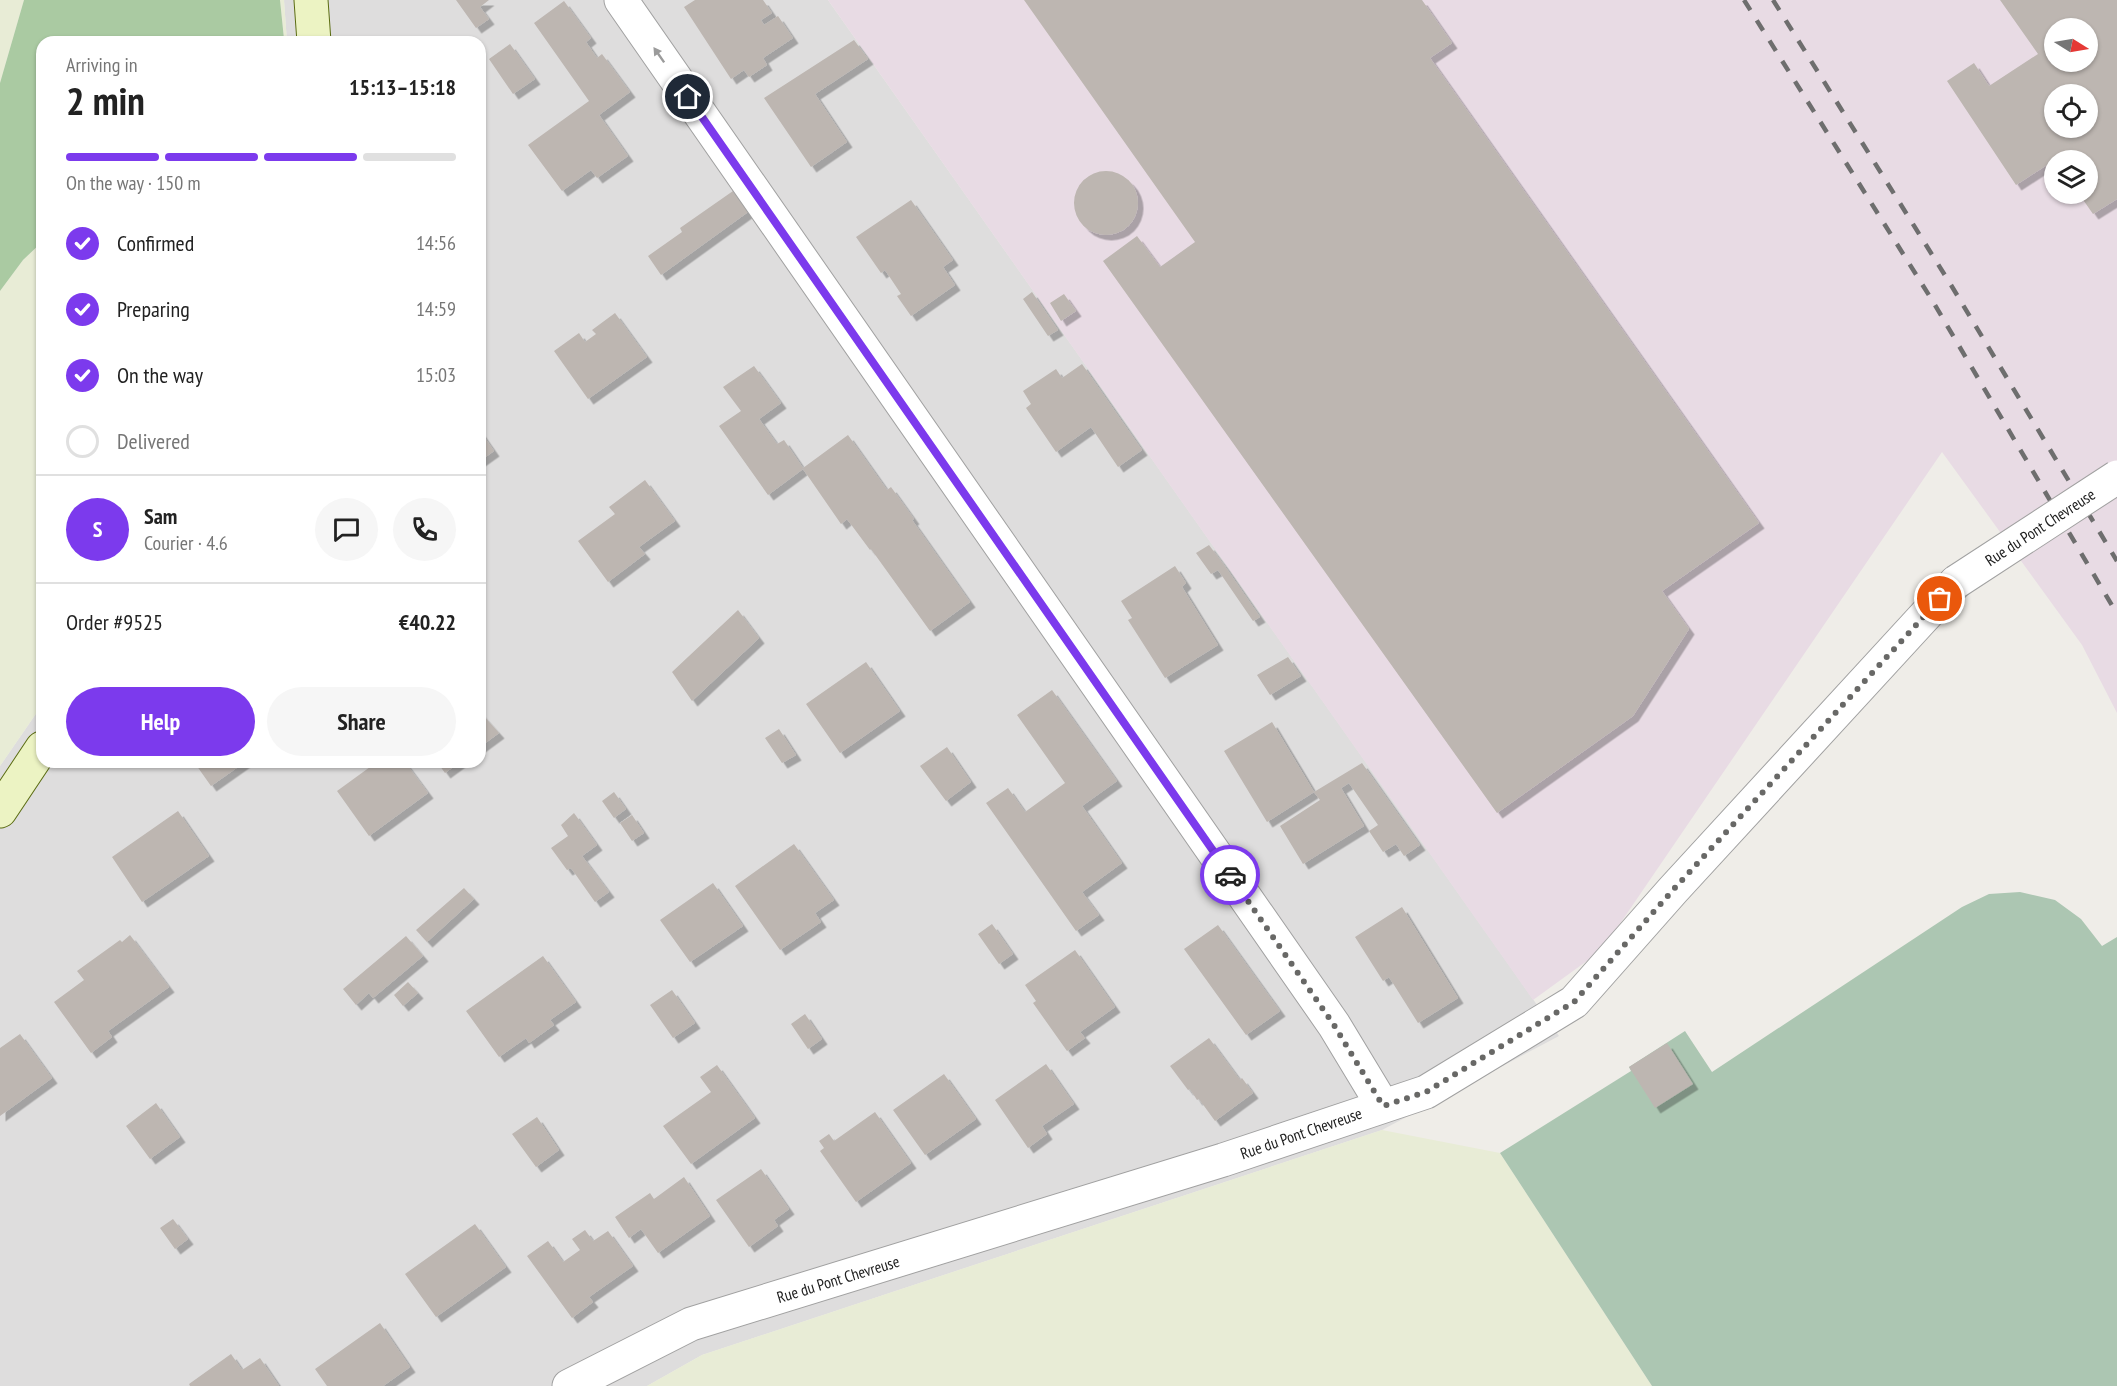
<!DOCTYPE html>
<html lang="en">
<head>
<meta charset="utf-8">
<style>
  body { margin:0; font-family:"PT Sans Narrow",sans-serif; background:#f6f6f6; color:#222; height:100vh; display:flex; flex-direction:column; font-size:22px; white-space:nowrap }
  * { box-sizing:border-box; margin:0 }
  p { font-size:20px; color:#767676 }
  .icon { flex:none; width:33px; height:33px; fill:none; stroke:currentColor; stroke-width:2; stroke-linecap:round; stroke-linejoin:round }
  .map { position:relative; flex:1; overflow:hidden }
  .side { position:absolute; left:36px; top:36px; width:450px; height:732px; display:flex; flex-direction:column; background:#fff; border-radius:18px; box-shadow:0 2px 4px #0004 }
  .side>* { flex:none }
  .needle { width:39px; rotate:101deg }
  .buttons { position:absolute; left:2044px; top:18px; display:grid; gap:12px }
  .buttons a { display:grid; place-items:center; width:54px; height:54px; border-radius:50%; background:#fff; box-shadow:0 2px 4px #0004; font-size:30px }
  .pin { position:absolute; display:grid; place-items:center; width:51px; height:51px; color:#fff; margin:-26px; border:3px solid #fff; border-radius:50%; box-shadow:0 2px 6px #0007 }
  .courier { position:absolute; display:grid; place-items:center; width:60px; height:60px; margin:-30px; border:4px solid #7c3aed; border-radius:50%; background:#fff; color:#222; box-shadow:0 2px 8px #0007 }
  .overview em { font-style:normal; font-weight:700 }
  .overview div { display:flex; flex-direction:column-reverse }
  .overview { display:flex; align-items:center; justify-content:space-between; height:102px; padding:0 30px }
  h1 { font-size:39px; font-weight:700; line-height:45px }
  .bar { display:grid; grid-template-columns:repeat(4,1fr); gap:9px 6px; align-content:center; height:72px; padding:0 30px }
  .bar i { height:8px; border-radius:4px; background:#e0e0e0 }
  .bar .on { background:#7c3aed }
  .bar p { grid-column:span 4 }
  .line { display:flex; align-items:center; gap:15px; padding:0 30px; border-top:2px solid #e0e0e0 }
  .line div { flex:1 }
  .round { display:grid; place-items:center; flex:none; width:63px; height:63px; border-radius:32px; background:#f6f6f6 }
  ol { padding:0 30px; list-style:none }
  li { display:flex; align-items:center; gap:18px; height:66px }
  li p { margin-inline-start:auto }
  li .icon { padding:6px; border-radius:50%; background:#7c3aed; color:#fff; stroke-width:4 }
  li:last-child { color:#767676 }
  li i { width:33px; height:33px; border:3px solid #e0e0e0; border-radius:50% }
  .primary-button { display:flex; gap:12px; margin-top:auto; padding:12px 30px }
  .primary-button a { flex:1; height:69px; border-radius:36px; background:#7c3aed; color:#fff; font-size:24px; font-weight:700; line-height:69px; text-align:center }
  .primary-button a+a { background:#f6f6f6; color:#222 }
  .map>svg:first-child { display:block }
  .residential { fill:#dedddd }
  .industrial { fill:#e8dbe4; fill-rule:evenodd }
  .farmland { fill:#e8ecd6 }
  .forest { fill:#aacaa2 }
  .cemetery { fill:#acc6b2 }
  .building { fill:#bdb6b1; fill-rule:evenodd; filter:url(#shadow) }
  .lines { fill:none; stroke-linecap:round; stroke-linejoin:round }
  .street-casing { stroke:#a1a1a1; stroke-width:35 }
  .secondary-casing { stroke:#5b6c12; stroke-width:35 }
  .street { stroke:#fff; stroke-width:33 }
  .secondary { stroke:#ecf3c3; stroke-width:33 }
  .rail { stroke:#6e6e6e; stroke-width:4.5; stroke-dasharray:12 12; stroke-linecap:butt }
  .street-bridge-casing { stroke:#a1a1a1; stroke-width:35; stroke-linecap:butt }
  .street-bridge { stroke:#fff; stroke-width:33 }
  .oneway { fill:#9b9b9b }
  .done { stroke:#686866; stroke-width:6; stroke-dasharray:0 10.8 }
  .route { stroke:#7c3aed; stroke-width:8 }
  .labels { text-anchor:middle; stroke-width:6; stroke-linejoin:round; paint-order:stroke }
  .street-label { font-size:16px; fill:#202020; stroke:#fff }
</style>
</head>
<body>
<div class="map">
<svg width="2117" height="1386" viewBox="0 0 2117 1386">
  <defs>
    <filter id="shadow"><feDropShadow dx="5.5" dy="5.5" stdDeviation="0" flood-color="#0004"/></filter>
  </defs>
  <rect width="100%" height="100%" fill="#efede8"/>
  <!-- residential -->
  <path class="residential" d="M284 0H828L1559 1036 1382 1130 702 1355 647 1386H0V766L42 705V762H480V42H287Z"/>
  <!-- industrial -->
  <path class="industrial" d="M828 0H2117V713L2082 645 1942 452 1602 950 1533 1000ZM2055 28H2088V62H2055ZM2055 94H2088V128H2055ZM2055 160H2088V194H2055Z"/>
  <!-- farmland -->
  <path class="farmland" d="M0 0H24L0 83Z
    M280 0H284L287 42H281L284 38Z
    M42 242V705L0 766V291L23 260Z
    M1382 1130 1500 1153 1652 1386H647L702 1355Z"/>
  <!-- forest -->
  <path class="forest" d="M24 0H280L284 39 281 42H42V242L23 260 0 291V83Z"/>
  <!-- cemetery -->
  <path class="cemetery" d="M2020 892 2055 900 2081 919 2102 946 2117 937V1386H1652L1500 1153 1631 1071 1629 1067 1685 1031 1712 1072 1962 907 1989 894Z"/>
  <!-- building -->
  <path class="building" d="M456 0H489L480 7 489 19 476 28Z
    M695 0H763L772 13 761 20 764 25 778 16 793 38 763 58 767 65 749 77 744 70 731 79 684 7Z
    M1024 0H1422L1452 43 1430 58 1759 523 1662 591 1689 629 1633 716 1497 813 1103 261 1137 236 1160 267 1195 242Z
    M2000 0H2117V199L2093 214 2079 194H2088V160L2056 159 2016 185 1947 81 1974 63 1989 86 2038 54ZM2055 28H2088V62H2055ZM2055 94H2088V128H2055Z
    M564 1 591 38 586 42 597 58 602 54 630 92 599 115 628 156 597 178 591 170 562 191 528 145 589 101 534 23Z
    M854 40 868 59 815 94 847 142 811 167 764 98Z
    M510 44 535 79 513 94 489 59Z
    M1074 203a32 32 0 1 1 64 0a32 32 0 1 1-64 0Z
    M733 191 748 212 661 275 648 256 682 232 680 228Z
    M911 200 953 260 943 267 955 285 911 316 897 296 901 294 885 270 881 273 856 237Z
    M1032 292 1058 330 1048 336 1023 299Z
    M1064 294 1076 311 1061 321 1050 303Z
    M615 313 647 357 588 399 554 351 579 333 585 342 596 334 592 330Z
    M1082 364 1142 450 1118 467 1091 427 1056 452 1026 408 1031 404 1023 391 1056 369 1062 378Z
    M754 366 781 403 759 419 777 444 784 440 803 468 848 435 887 490 891 487 914 519 912 520 970 602 930 631 871 549 870 550 847 519 841 524 803 469 768 495 719 426 741 411 723 387Z
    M480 431 494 451 480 461Z
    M645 480 675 521 639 547 645 554 608 582 578 541 615 514 609 507Z
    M1209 545 1224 565 1260 617 1253 621 1218 570 1211 574 1196 553Z
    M1175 566 1186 583 1182 587 1218 645 1165 678 1128 620 1132 618 1121 601Z
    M738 610 759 638 692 701 672 672Z
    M1288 657 1301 676 1270 695 1257 675Z
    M866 662 900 711 840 753 806 704Z
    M1052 690 1117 781 1082 806 1122 863 1082 892 1099 915 1076 931 986 803 1008 788 1025 812 1065 783 1017 715Z
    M480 712 499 733 480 747Z
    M1272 722 1314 792 1362 763 1420 845 1404 856 1396 844 1383 852 1369 831 1378 825 1349 783 1341 788 1364 826 1303 864 1280 826 1320 800 1314 792 1267 822 1224 751Z
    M779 729 796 755 782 763 765 738Z
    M947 747 971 782 946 801 920 766Z
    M194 762H245L211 786Z
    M367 762H405L428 793 369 836 337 791 370 767Z
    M437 762H460L445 773Z
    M614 792 626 809 614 818 602 801Z
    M178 811 209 856 142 902 112 857Z
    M574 813 597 845 582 856 609 892 595 902 571 868 567 870 551 848 568 836 561 825Z
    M632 815 644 833 632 841 620 823Z
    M794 844 834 900 815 913 821 922 780 950 735 886Z
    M713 883 743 926 690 962 660 920Z
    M464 888 474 899 427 942 416 930Z
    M1402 907 1458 998 1418 1023 1389 977 1383 981 1355 937Z
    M992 924 1013 954 999 964 978 934Z
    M1218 925 1280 1011 1246 1035 1184 949Z
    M130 935 169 987 108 1031 112 1037 91 1053 54 1002 84 980 77 971 120 940 122 942Z
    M406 936 423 956 373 998 369 993 356 1005 343 989Z
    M1075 950 1115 1007 1080 1032 1085 1038 1067 1051 1033 1003 1036 1001 1025 985Z
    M543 956 576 1002 550 1020 554 1025 529 1043 526 1038 499 1057 466 1011Z
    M408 982 418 993 403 1006 394 995Z
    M672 990 695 1023 673 1038 650 1005Z
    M805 1014 822 1039 808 1049 791 1024Z
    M20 1034 52 1078 0 1116V1048Z
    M1209 1038 1240 1080 1242 1078 1253 1093 1215 1121 1199 1099 1197 1100 1190 1089 1188 1090 1170 1066Z
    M1667 1043 1693 1084 1655 1108 1629 1067Z
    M1046 1064 1074 1104 1042 1126 1047 1134 1028 1148 995 1100Z
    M717 1065 755 1118 691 1164 663 1126 711 1092 700 1077Z
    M944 1074 976 1119 925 1155 893 1110Z
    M156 1103 180 1137 150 1159 126 1126Z
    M875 1112 911 1163 856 1202 820 1151 824 1148 819 1141 829 1134 834 1141Z
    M537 1117 559 1150 536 1167 512 1134Z
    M761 1169 789 1209 774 1220 778 1226 749 1247 716 1200Z
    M684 1177 710 1216 658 1253 641 1229 629 1238 615 1217 650 1193 654 1199Z
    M173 1219 188 1239 175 1249 160 1228Z
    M475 1224 506 1267 436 1317 405 1274Z
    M585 1230 593 1241 608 1231 633 1266 589 1297 593 1302 572 1318 527 1256 548 1241 563 1262 580 1250 572 1239Z
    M380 1323 410 1367 383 1386H327L315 1369Z
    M231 1354 242 1370 260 1358 279 1386H190L189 1384Z"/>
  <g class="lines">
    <defs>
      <path id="street" d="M621 0 1334 1025 1383 1106
        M569 1386 691 1324 1223 1160 1426 1092 1574 1002 1673 890 1956 582"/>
      <path id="secondary" d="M311 0 314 42
        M0 811 42 748"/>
    </defs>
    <!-- street casing -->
    <use href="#street" class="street-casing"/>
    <!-- secondary casing -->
    <use href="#secondary" class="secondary-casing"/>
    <!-- street -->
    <use href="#street" class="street"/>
    <!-- secondary -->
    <use href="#secondary" class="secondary"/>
    <!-- rail -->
    <path class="rail" d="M1744 0 1932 300 2117 614
      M1773 0 1951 285 2117 561"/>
    <defs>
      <path id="street-bridge" d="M1956 582 2117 477"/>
    </defs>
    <!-- street-bridge casing -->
    <use href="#street-bridge" class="street-bridge-casing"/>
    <!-- street-bridge -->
    <use href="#street-bridge" class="street-bridge"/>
  </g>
  <!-- one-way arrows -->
  <defs><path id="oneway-solid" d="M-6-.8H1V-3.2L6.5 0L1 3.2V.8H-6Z" transform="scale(1.5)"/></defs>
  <use class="oneway" href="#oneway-solid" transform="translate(659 55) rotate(-125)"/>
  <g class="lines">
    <!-- done -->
    <path class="done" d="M1230 875 1334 1025 1383 1106 1426 1092 1574 1002 1673 890 1940 599"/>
    <!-- route -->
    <path class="route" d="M688 97 1230 875"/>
  </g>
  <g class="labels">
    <!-- street labels -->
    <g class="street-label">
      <text transform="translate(2040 527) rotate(-33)" y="6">Rue du Pont Chevreuse</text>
      <text transform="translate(1301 1133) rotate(-19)" y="6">Rue du Pont Chevreuse</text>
      <text transform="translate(838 1279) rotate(-17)" y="6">Rue du Pont Chevreuse</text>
    </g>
  </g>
</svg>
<div class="buttons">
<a><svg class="needle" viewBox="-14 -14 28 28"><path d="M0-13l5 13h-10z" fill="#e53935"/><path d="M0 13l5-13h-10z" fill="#767676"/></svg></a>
<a><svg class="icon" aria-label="locate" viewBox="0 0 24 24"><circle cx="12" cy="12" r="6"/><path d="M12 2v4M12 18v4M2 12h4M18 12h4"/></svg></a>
<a><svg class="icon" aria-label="layers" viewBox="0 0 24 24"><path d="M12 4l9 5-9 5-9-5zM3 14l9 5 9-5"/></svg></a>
</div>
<div class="pin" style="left:1940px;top:599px;background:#ea580c"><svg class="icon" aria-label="bag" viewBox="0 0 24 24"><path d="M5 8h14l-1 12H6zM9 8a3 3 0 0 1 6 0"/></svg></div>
<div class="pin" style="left:688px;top:97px;background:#1f2937"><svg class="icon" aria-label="home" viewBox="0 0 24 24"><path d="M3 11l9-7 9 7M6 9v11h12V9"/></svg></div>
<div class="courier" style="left:1230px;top:875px"><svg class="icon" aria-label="car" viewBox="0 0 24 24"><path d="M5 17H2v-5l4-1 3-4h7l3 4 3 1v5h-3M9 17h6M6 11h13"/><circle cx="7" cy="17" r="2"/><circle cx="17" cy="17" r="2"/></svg></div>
<section class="side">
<div class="overview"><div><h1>2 min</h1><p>Arriving in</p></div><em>15:13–15:18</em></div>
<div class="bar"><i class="on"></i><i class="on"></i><i class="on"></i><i></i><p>On the way · 150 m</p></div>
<ol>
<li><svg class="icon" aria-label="check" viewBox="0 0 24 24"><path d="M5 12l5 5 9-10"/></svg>Confirmed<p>14:56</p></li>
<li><svg class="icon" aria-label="check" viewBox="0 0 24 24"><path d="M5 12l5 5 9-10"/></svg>Preparing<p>14:59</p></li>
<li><svg class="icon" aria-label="check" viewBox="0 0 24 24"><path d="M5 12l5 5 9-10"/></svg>On the way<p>15:03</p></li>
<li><i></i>Delivered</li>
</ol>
<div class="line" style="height:108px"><b class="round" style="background:#7c3aed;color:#fff">S</b><div><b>Sam</b><p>Courier · 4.6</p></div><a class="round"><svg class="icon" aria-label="chat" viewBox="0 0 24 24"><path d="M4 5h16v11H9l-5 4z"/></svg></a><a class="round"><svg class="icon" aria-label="phone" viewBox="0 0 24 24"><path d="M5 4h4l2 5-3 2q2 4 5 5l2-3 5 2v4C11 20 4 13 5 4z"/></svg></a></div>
<div class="line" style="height:78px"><div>Order #9525</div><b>€40.22</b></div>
<div class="primary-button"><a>Help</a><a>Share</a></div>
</section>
</div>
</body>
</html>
